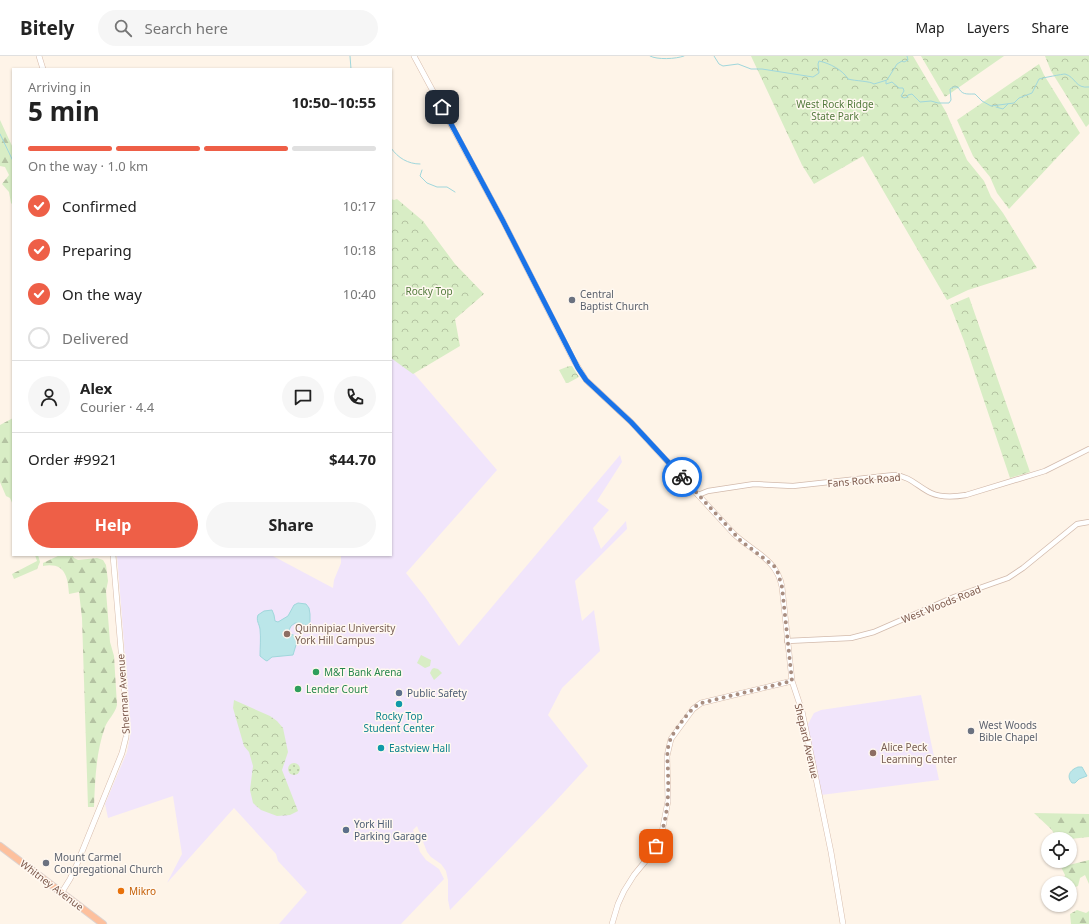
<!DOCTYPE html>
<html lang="en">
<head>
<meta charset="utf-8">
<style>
  body { margin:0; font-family:"Noto Sans",sans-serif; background:#f6f6f6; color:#222; height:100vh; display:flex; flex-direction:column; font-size:15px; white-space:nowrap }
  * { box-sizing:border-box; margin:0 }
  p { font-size:13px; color:#767676 }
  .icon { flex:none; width:22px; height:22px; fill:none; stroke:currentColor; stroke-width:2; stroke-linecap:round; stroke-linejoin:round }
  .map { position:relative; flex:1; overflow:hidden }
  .panel { position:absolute; left:12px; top:12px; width:380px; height:488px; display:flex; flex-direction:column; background:#fff; border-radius:0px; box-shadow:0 1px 3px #0004 }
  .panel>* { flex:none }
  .fabs { position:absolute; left:1041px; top:776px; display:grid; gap:8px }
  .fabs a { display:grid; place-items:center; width:36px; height:36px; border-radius:50%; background:#fff; box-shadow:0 1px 3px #0004; font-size:20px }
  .pin { position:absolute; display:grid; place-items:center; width:34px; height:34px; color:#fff; margin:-17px; border-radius:8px; box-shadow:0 2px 6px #0006 }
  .courier { position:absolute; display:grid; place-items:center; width:40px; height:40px; margin:-20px; border:3px solid #1a73e8; border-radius:50%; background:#fff; color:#222; box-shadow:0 1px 5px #0007 }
  .head em { font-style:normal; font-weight:700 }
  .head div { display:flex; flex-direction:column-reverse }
  .head { display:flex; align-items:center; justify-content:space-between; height:68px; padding:0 16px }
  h1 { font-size:26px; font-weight:700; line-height:30px }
  .bar { display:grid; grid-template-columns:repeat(4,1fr); gap:6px 4px; align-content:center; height:48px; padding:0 16px }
  .bar i { height:5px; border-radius:3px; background:#e0e0e0 }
  .bar .current { background:#ee5f47 }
  .bar p { grid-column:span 4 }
  .line { display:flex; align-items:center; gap:10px; padding:0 16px; border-top:1px solid #e0e0e0 }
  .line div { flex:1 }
  .round { display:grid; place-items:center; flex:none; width:42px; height:42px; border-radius:21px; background:#f6f6f6 }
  ol { padding:0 16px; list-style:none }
  li { display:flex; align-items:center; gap:12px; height:44px }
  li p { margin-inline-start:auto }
  li .icon { padding:4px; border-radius:50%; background:#ee5f47; color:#fff; stroke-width:4 }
  li:last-child { color:#767676 }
  li i { width:22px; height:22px; border:2px solid #e0e0e0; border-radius:50% }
  .action { display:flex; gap:8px; margin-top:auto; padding:8px 16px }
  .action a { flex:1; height:46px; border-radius:24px; background:#ee5f47; color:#fff; font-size:16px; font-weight:700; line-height:46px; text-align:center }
  .action a+a { background:#f6f6f6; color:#222 }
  header { display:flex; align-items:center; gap:24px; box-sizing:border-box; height:56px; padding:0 20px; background:#fff; border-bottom:1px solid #e0e0e0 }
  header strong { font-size:19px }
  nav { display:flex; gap:22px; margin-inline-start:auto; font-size:14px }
  .search { width:280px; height:36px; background:#f6f6f6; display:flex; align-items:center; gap:10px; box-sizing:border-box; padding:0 14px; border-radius:22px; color:#767676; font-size:15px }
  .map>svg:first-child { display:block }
  .education { fill:#f1e5fb }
  .grass { fill:url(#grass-dots) }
  .forest { fill:url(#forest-firs) }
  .park { fill:url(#park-crowns) }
  .pitch { fill:#d8edc5 }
  .water { fill:#bbe6e9; stroke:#a0d7dc }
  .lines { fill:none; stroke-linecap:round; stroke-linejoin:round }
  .stream { stroke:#a0d7dc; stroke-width:1 }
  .tertiary-casing { stroke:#d2baac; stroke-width:6 }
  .secondary-casing { stroke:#d7bcac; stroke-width:6 }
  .trunk-casing { stroke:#ddd3d0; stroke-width:8 }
  .tertiary { stroke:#fff; stroke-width:4.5 }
  .secondary { stroke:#fff; stroke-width:5 }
  .trunk { stroke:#fdc09d; stroke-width:6 }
  .done { stroke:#a98e81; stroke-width:4; stroke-dasharray:0 7.2 }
  .route { stroke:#1a73e8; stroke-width:5 }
  .worship-dot { fill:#6b7280; stroke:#fff8f0; stroke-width:1.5 }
  .education-dot { fill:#8d6e63; stroke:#fff8f0; stroke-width:1.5 }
  .leisure-dot { fill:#2e9e5b; stroke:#fff8f0; stroke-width:1.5 }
  .service-dot { fill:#5c6f8a; stroke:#fff8f0; stroke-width:1.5 }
  .culture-dot { fill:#0f9aa8; stroke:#fff8f0; stroke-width:1.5 }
  .food-dot { fill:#e8710a; stroke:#fff8f0; stroke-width:1.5 }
  .labels { text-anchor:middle; stroke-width:3; stroke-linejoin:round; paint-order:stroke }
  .park-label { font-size:10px; fill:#547b3e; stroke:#fff8f0 }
  .worship-label { font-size:10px; fill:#5b616d; stroke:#fff8f0; text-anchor:start }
  .street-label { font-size:10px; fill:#7b574a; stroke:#fff8f0 }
  .education-label { font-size:10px; fill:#785e54; stroke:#fff8f0; text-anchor:start }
  .leisure-label { font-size:10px; fill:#27864d; stroke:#fff8f0; text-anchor:start }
  .service-label { font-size:10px; fill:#4e5e75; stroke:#fff8f0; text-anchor:start }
  .culture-label { font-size:10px; fill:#0d838f; stroke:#fff8f0 }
  .food-label { font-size:10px; fill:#c56008; stroke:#fff8f0; text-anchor:start }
</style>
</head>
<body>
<header>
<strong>Bitely</strong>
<div class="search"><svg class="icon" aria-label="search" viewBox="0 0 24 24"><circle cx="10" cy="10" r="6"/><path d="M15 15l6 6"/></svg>Search here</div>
<nav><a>Map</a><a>Layers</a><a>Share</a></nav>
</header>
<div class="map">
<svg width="1089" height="868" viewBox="0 0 1089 868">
  <defs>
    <pattern id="grass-dots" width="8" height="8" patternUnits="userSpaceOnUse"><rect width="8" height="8" fill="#d8edc5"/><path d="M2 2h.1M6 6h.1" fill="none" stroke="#b4c3a2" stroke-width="1.8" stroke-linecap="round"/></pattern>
    <pattern id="forest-firs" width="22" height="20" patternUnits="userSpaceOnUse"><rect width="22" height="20" fill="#d8edc5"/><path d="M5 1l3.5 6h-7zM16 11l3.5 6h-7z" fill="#b4c3a2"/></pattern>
    <pattern id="park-crowns" width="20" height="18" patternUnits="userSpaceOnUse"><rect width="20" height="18" fill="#d8edc5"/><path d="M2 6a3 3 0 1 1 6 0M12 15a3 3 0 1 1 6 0" fill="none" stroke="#b4c3a2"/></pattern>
  </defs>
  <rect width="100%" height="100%" fill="#fef4e8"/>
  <!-- education -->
  <path class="education" d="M391 301 411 314 497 414 406 517 425 541 459 590 620 399 622 406 597 445 609 454 593 472 601 493 626 465 627 473 575 525 582 565 594 554 600 595 562 632 548 659 588 710 553 748 450 854 448 844V824L446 815 441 808 431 801 427 796 417 770 413 774 420 796 426 804 439 813 444 823 401 868H279L307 836 278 805 276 798 234 752 167 827 182 798 173 740 108 762 105 748 127 696 131 675 117 499H271L333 532 334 524 341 507V499H391Z
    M921 639 939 724 821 739 807 670 814 657 821 654Z"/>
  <!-- grass -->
  <path class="grass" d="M288 713a6 6 0 1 1 12 0a6 6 0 1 1-12 0Z"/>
  <!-- forest -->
  <path class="forest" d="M0 64 13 92V149L11 147 9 136 2 128 9 119 5 111 0 110Z
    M13 362V449L10 442 6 440 0 426V369Z
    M35 499H38L40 506 37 513 14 523 12 518 37 505Z
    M60 499H72L74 502 78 504 97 502 103 504 106 509 108 525 106 535 110 586 114 600 117 649C115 658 108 663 105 671 96 696 95 724 94 751H88L82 562 79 536 69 538C68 521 65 506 43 510V507Z
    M1034 757 1089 758V781L1070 783H1057L1052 774Z
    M1089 804V828L1085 819 1080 822 1078 830 1070 833V827H1063L1065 819 1061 811Z
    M1077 854 1086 857 1089 855V868H1071L1070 858Z"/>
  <!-- park -->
  <path class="park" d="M751 0H913L946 56 967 104 984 125 991 141 1003 157 1037 212 968 234 947 244 863 100 814 128 802 109Z
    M921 0H1004L945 41Z
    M1045 0H1089V68L1086 71 1051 15Z
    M1039 8 1044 19 1080 77 1009 153 997 137 990 121 973 100 957 64Z
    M391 143 394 144 397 143 423 165 455 208 484 238 455 263 460 290 413 318 391 302Z
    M969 241 1030 416 1010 422 964 285 950 249Z
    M569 310H572L579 321 568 327H566L559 314Z
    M234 644 270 660 277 665 283 672 288 696 282 714 298 755 290 759 277 760 261 754 253 747 250 734 253 710 249 696 244 690 233 652Z"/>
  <!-- pitch -->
  <path class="pitch" d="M421 599 431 604 430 610 425 612 417 607Z
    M434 612 438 613 442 617 434 624 430 617 432 613Z"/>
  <!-- water -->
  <path class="water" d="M298 547 306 548 309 552 310 558V566L307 569 295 567 291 570 289 574 290 578 299 581 303 586 296 589 293 599 272 601 267 605 265 604 260 600C260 592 261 582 260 573 259 567 256 565 258 559L264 555 272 554 274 559 275 565 278 566 288 560 294 549Z
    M1078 711H1082L1087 720 1079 723 1075 727H1072C1066 720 1070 714 1078 711Z"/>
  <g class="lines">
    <!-- stream -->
    <path class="stream" d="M350 0 351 13
      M650 0C657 4 676 3 684 0
      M714 0 719 8 723 10 738 8 751 13H762L813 21 819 17 818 8 819 5C829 7 843 14 848 23 855 25 870 25 874 28L887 24 897 8 902 5 904 6 908 4 907 0
      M886 25V28L892 26 899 32H903L904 35 901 40 904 42 907 41 908 39 912 38 920 46 931 45 938 47H949L951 44 950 33 953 31H958C962 39 966 38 975 38L982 45 991 50 1014 47 1019 42 1032 37 1039 23C1042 22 1063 18 1065 18 1076 21 1075 33 1089 31
      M996 51 1003 53 1008 48
      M0 78 13 105
      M391 92C398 102 408 108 420 108
      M422 114 420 120 427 127 437 131H447L455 136"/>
    <defs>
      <path id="tertiary" d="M698 439 708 435 754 428 793 430 894 419C910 420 918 431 931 437 942 442 954 441 966 439L1045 415 1089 393
        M787 585 851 582 874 576 954 541 1008 522 1023 512 1077 468 1089 466"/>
      <path id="secondary" d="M39 0 43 13
        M414 0 503 165 573 303 586 324 631 366 734 478C753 496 777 503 782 531L792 625 802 655 813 708 831 796 843 868
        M62 836 70 823 77 808 122 697 126 681 127 666 113 499
        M612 868 618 848 624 835 634 819 653 796 662 776 668 745 667 700 671 683 693 653 701 647 792 625"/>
      <path id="trunk" d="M0 790 103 868"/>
    </defs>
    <!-- tertiary casing -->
    <use href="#tertiary" class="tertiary-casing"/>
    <!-- secondary casing -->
    <use href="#secondary" class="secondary-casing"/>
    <!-- trunk casing -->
    <use href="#trunk" class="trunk-casing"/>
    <!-- tertiary -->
    <use href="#tertiary" class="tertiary"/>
    <!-- secondary -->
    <use href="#secondary" class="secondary"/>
    <!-- trunk -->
    <use href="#trunk" class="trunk"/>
  </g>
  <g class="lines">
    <!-- done -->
    <path class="done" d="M656 790C667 768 669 742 668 718 668 708 666 697 669 688 671 679 678 671 683 664 688 658 693 651 701 647L792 625 782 531 778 517 774 510 741 485 682 421"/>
    <!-- route -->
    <path class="route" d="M442 51 503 165 578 312 586 324 631 366 682 421"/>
  </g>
  <!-- markers -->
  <g class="worship-dot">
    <circle cx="572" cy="244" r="4"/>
    <circle cx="971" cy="675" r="4"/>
    <circle cx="46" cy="807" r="4"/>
  </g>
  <g class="education-dot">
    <circle cx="287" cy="578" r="4"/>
    <circle cx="873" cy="697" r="4"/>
  </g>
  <g class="leisure-dot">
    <circle cx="316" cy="616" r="4"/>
    <circle cx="298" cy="633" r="4"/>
  </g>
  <g class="service-dot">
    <circle cx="399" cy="637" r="4"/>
    <circle cx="346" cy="774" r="4"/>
  </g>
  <g class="culture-dot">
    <circle cx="399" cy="648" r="4"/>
    <circle cx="381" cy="692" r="4"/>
  </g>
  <circle class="food-dot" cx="121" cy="835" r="4"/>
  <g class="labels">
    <!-- park labels -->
    <g class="park-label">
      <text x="835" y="52">West Rock Ridge<tspan x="835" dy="12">State Park</tspan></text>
      <text x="429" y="239">Rocky Top</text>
    </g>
    <!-- worship labels -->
    <g class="worship-label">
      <text x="580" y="242">Central<tspan x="580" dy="12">Baptist Church</tspan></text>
      <text x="979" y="673">West Woods<tspan x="979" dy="12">Bible Chapel</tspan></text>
      <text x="54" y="805">Mount Carmel<tspan x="54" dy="12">Congregational Church</tspan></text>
    </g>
    <!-- street labels -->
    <g class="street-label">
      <text transform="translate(864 424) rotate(-5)" y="4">Fans Rock Road</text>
      <text transform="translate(941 548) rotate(-22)" y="4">West Woods Road</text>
      <text transform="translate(123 638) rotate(-94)" y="4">Sherman Avenue</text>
      <text transform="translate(807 685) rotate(77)" y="4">Shepard Avenue</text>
      <text transform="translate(52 829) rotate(37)" y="4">Whitney Avenue</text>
    </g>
    <!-- education labels -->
    <g class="education-label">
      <text x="295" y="576">Quinnipiac University<tspan x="295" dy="12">York Hill Campus</tspan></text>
      <text x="881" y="695">Alice Peck<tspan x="881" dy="12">Learning Center</tspan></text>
    </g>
    <!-- leisure labels -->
    <g class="leisure-label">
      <text x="324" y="620">M&amp;T Bank Arena</text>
      <text x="306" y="637">Lender Court</text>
    </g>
    <!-- service labels -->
    <g class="service-label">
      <text x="407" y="641">Public Safety</text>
      <text x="354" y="772">York Hill<tspan x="354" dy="12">Parking Garage</tspan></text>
    </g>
    <!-- culture labels -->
    <g class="culture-label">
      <text x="399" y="664">Rocky Top<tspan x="399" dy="12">Student Center</tspan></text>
      <text x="389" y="696" text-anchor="start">Eastview Hall</text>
    </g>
    <!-- food labels -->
    <g class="food-label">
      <text x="129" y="839">Mikro</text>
    </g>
  </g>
</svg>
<div class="fabs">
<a><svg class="icon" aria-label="locate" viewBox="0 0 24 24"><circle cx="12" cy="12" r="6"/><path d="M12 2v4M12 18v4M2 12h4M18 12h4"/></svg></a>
<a><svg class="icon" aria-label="layers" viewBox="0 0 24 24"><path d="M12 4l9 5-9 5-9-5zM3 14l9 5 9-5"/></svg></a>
</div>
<div class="pin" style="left:656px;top:790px;background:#ea580c"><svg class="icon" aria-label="bag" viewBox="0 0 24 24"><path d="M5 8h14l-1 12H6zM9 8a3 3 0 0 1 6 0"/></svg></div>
<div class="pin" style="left:442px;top:51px;background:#1f2937"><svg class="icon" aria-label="home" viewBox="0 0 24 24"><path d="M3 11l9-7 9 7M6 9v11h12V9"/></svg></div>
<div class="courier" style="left:682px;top:421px"><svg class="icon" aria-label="bike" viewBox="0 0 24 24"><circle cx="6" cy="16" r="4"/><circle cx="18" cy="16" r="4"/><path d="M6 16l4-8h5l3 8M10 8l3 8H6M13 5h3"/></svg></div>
<section class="panel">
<div class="head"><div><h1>5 min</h1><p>Arriving in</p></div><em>10:50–10:55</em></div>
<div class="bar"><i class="current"></i><i class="current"></i><i class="current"></i><i></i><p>On the way · 1.0 km</p></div>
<ol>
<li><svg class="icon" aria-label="check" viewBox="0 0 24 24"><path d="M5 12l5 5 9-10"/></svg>Confirmed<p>10:17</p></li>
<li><svg class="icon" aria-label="check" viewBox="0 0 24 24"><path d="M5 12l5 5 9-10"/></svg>Preparing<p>10:18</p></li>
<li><svg class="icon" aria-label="check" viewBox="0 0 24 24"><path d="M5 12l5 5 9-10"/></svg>On the way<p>10:40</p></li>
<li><i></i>Delivered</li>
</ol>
<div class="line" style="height:72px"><a class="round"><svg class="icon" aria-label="person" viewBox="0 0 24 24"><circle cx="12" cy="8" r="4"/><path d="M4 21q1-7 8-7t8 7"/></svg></a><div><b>Alex</b><p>Courier · 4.4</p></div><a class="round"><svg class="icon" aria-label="chat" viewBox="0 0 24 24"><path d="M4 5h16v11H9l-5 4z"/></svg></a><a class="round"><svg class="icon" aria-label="phone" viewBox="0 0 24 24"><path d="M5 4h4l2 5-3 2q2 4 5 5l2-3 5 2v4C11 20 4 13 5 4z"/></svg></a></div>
<div class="line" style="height:52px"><div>Order #9921</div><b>$44.70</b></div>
<div class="action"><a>Help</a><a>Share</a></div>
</section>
</div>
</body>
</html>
